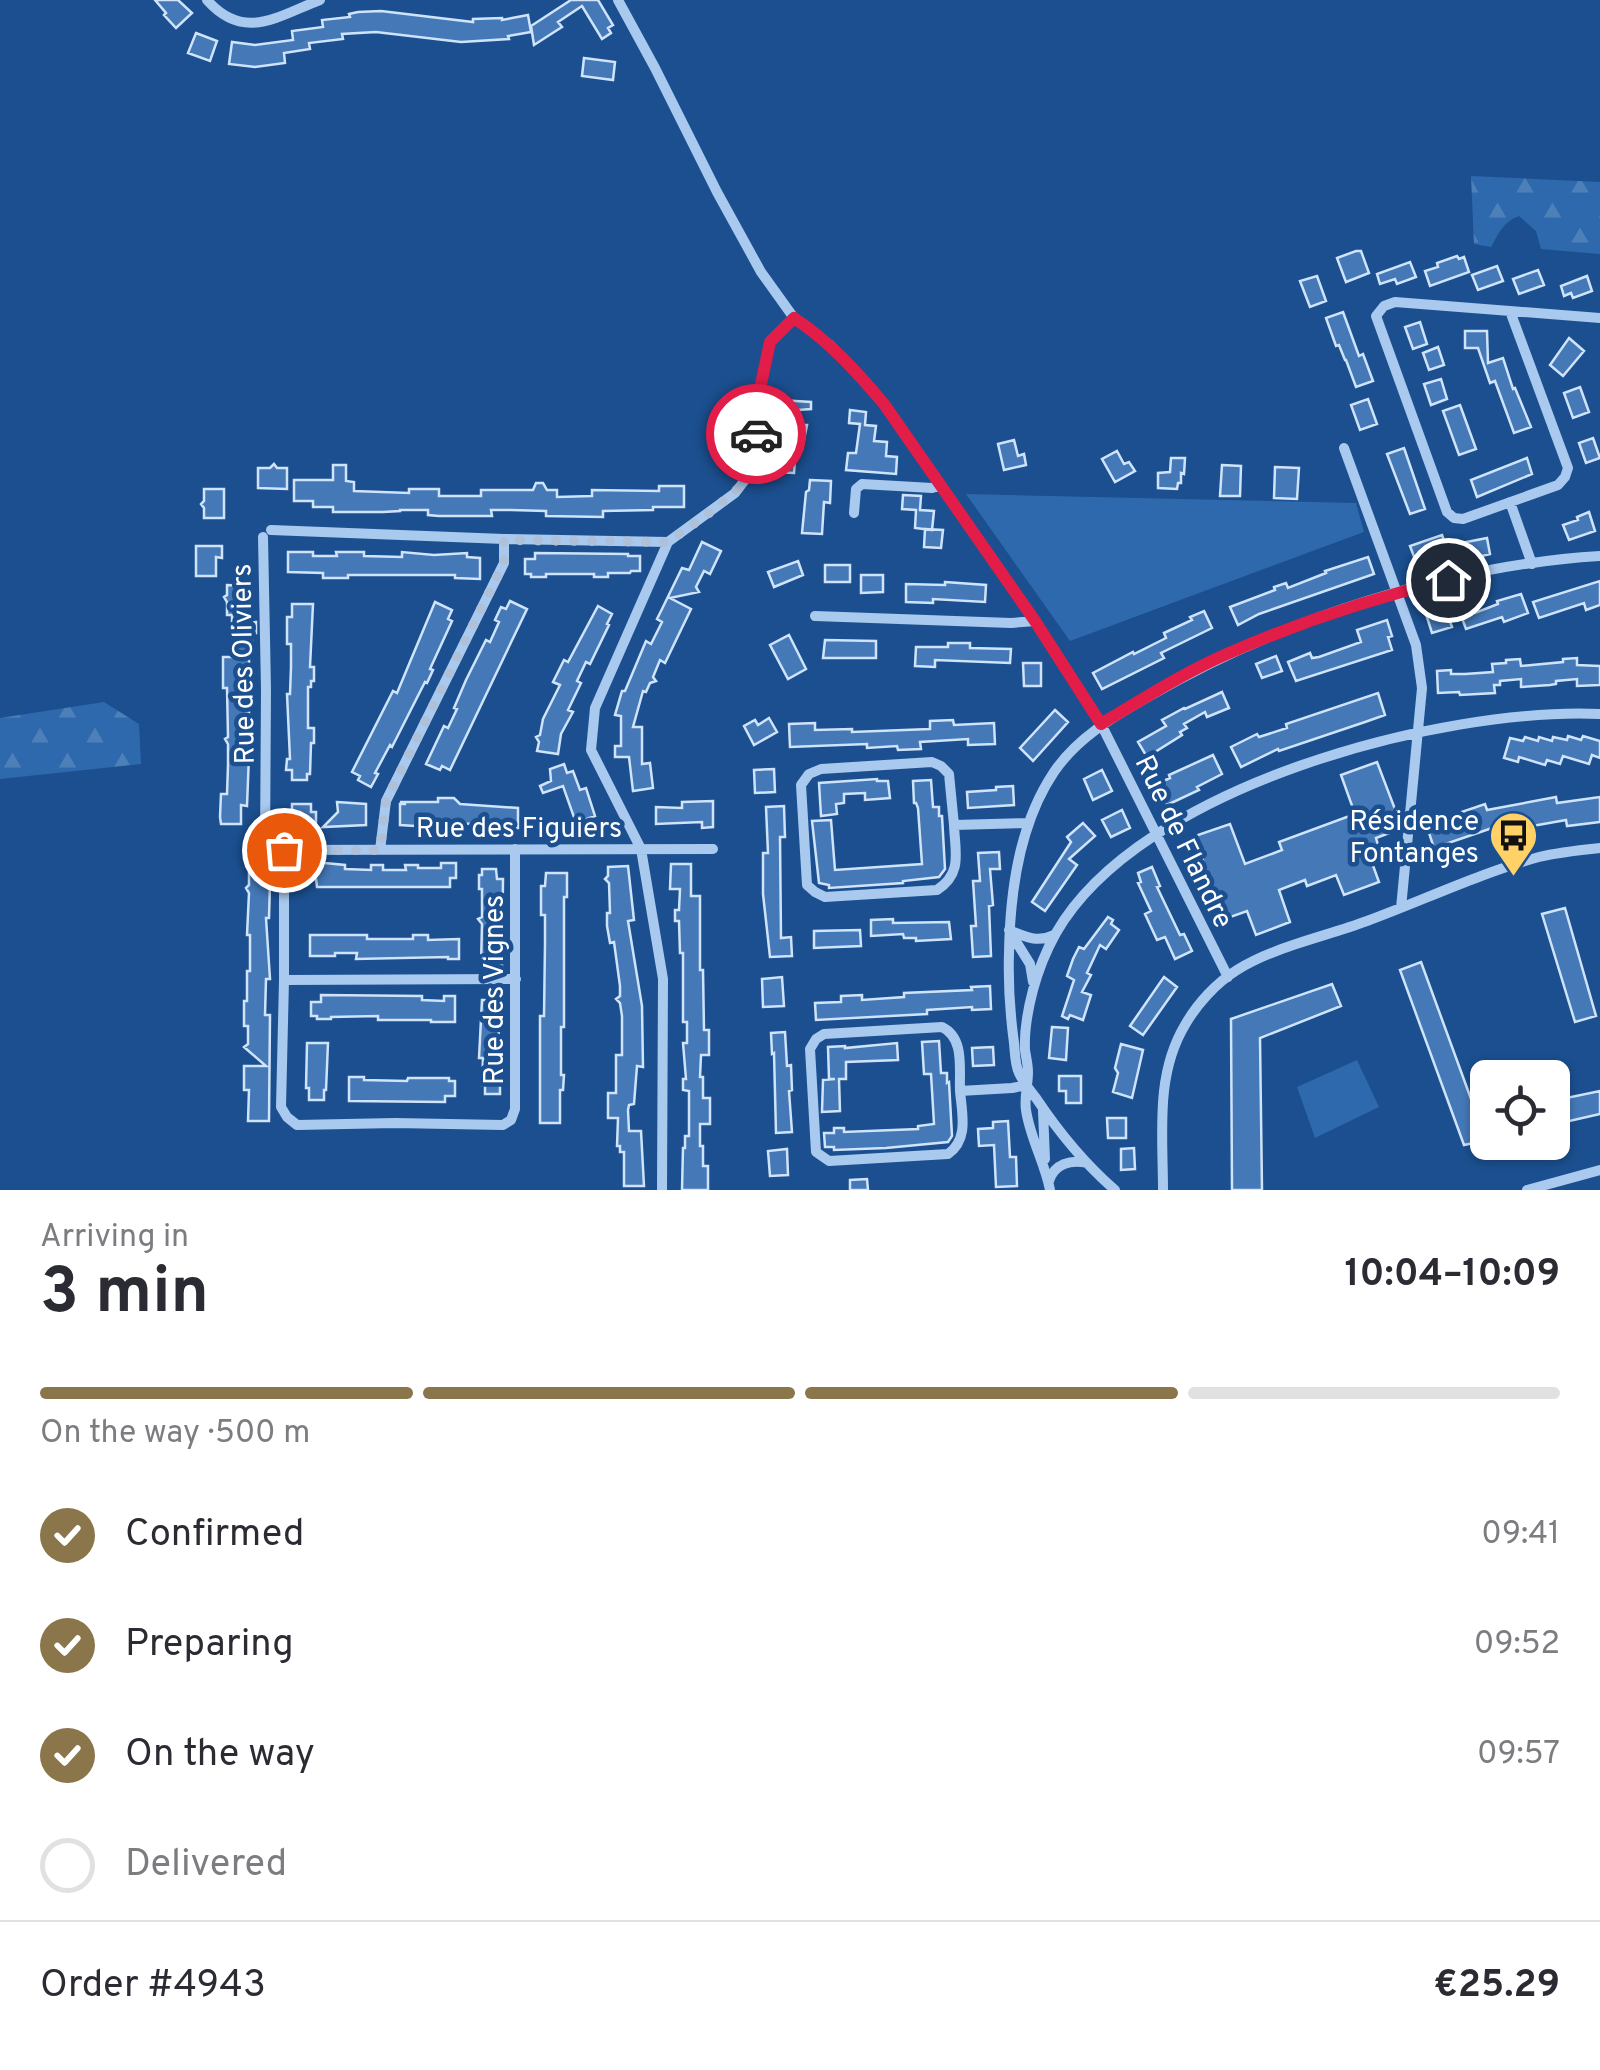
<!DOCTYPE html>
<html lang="en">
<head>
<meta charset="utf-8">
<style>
  body { margin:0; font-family:Overpass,sans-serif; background:#f7f7f7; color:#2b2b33; height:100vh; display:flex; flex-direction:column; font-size:38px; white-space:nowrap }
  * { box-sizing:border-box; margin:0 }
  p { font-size:32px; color:#7c7c81 }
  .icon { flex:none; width:55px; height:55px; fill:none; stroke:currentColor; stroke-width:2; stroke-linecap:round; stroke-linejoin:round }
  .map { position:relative; height:1190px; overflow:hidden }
  .details { display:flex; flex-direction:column; background:#fff; flex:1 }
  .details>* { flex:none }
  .tools { position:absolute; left:1470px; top:1060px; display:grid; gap:20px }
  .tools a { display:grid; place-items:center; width:100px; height:100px; border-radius:15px; background:#fff; box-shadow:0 2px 8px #0004; font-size:50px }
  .pin { position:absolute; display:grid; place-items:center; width:85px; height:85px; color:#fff; margin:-42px; border:5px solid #fff; border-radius:50%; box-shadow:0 2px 10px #0007 }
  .courier { position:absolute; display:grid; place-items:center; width:100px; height:100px; margin:-50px; border:8px solid #e11d48; border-radius:50%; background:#fff; color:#222; box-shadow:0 2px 12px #0007 }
  .headline em { font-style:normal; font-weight:700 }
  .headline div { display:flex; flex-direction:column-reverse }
  .headline { display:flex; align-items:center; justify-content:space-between; height:170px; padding:0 40px }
  h1 { font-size:65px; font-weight:700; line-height:75px }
  .bar { display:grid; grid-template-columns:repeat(4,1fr); gap:15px 10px; align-content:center; height:120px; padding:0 40px }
  .bar i { height:12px; border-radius:8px; background:#e1e1e2 }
  .bar .on { background:#8a764a }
  .bar p { grid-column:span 4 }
  .line { display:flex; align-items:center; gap:25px; padding:0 40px; border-top:2px solid #e1e1e2 }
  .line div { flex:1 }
  ol { padding:0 40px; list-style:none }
  li { display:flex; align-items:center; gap:30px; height:110px }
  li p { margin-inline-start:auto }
  li .icon { padding:10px; border-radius:50%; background:#8a764a; color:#fff; stroke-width:4 }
  li:last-child { color:#7c7c81 }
  li i { width:55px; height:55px; border:5px solid #e1e1e2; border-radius:50% }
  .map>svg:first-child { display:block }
  .green { fill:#2e69ad }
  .forest { fill:url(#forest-firs) }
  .building { fill:#4478b7; stroke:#cfe3fa; stroke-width:2.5 }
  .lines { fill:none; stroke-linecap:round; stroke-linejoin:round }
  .minor { stroke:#a9c9ee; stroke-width:10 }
  .done { stroke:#afc1d8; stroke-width:10; stroke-dasharray:0 18 }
  .route { stroke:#e11d48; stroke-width:12 }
  .labels { text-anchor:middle; stroke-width:9; stroke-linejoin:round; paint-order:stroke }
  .street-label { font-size:28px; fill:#fff; stroke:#1b4f8f }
  .poi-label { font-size:28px; fill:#fff; stroke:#1b4f8f; text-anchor:end }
</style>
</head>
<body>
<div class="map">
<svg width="1600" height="1190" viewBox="0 0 1600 1190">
  <defs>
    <pattern id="forest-firs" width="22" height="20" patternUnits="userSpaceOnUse" patternTransform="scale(2.5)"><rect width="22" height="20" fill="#2e69ad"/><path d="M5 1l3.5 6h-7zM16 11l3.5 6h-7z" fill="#4d80b9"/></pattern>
  </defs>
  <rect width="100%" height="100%" fill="#1b4f8f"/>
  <!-- green -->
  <path class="green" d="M966 494 1356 503 1364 532 1070 641Z
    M1357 1060 1379 1107 1315 1138 1297 1087Z"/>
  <!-- forest -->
  <path class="forest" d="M1471 176 1600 182V254L1541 249 1536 231 1519 216C1504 221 1498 234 1491 247L1474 244Z
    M104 702 139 724 141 764 0 779V718Z"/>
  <!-- building -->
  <path class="building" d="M155 0H178L192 13 176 28 164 15 166 13Z
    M571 0H598L613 25 608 28 611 33 602 39 582 6 558 22 562 27 534 45 531 26Z
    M381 11 473 22V19L502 18V20L528 15 531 32 508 36 509 39 461 42 376 32 342 34 343 39 309 43 310 49 284 53 285 63 255 67 229 64 232 42 255 45 293 40 292 31 323 27 322 20 350 17 349 14 358 12Z
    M196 33 217 41 210 61 188 53Z
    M584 58 615 62 613 80 582 76Z
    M1356 251H1361L1369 273 1346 282 1337 258Z
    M1457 256 1459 259 1464 257 1469 272 1430 286 1425 271 1438 267 1437 263Z
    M1410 262 1416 277 1397 284 1395 279 1380 284 1377 274Z
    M1497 266 1503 281 1478 290 1472 275Z
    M1538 270 1544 285 1519 294 1513 279Z
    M1317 276 1326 301 1310 307 1300 281Z
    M1587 276 1592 291 1573 298 1571 293 1564 296 1561 286Z
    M1343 312 1359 356 1363 354 1373 381 1356 387 1346 360H1345L1339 345 1336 346 1326 318Z
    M1420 322 1427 344 1413 349 1405 327Z
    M1465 331H1487L1488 363 1503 358 1513 389 1515 388 1531 427 1514 433 1495 381 1490 383 1478 348H1465Z
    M1569 338 1584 351 1563 376 1550 365Z
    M1438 347 1444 365 1429 370 1423 353Z
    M1441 379 1447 399 1431 405 1424 384Z
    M1580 387 1589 412 1573 418 1564 393Z
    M1368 399 1377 424 1360 430 1351 405Z
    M779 400 811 402V409L797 410 799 412 798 425H807L802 450 796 449 794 473 774 472 777 435 780 436Z
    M1460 405 1476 449 1459 455 1443 411Z
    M850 410 866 412 865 425 876 426 874 441 887 442 886 456 897 457 896 474 846 470 848 453H856L860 424 849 423Z
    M1593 438 1600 458 1586 463 1579 443Z
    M1014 440 1018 456 1024 454 1026 465 1004 470 998 444Z
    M1404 448 1425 509 1410 514 1387 454Z
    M1117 451 1124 464 1129 462 1135 471 1115 482 1102 459Z
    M1171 458H1185L1184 474 1181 473V483H1178L1177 489 1158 488V473L1170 472Z
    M1527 458 1532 474 1477 497 1471 480Z
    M274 464 277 468H287V489L258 488V468H270Z
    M333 465H346V481L354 482V491L409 493V489H439V496H481V490H533L536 483H543L547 490H557V497L592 496V490L659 491V486H684V507H653V510L603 511V517L546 516V511L511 510H491L492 516H439L428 515V510H400V511L383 512H333V507H313V501H294V480H333Z
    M1222 465 1241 466 1240 496H1220Z
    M1275 467 1299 468 1297 499 1274 498Z
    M810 480 831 481 830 503 824 502 822 534 802 533 806 492 809 490Z
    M204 489H224V518H204V508L201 504 204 501Z
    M903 495 921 496 920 510 934 511 932 530 915 528 916 510 902 509Z
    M1589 512 1595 531 1569 540 1563 525 1578 520 1577 517Z
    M925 529 943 530 941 548 924 547Z
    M1442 535 1446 546 1487 538 1490 554 1465 560 1464 551 1418 567 1410 546Z
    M702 542 721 551 710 574 704 571 696 587 699 592 670 598 691 609 665 663 660 660 653 677 656 681 650 683 646 692 643 691 633 727H642V764L650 763 653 788 633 791 629 757H615V746H621V716L615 715 622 691H625L646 641 651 644 662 622 657 619 662 609 682 568 689 570Z
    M196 546H222V558L216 557V576H196Z
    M288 552H313V556H337L336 552H364V556L402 557V552L434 555 467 553V557L480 558V579L455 578V575H348V578H323V573L288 572Z
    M535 553 628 554V556H640V571H631L630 573H608V577H594V574H546V577H531V574H525V559H535Z
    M1368 557 1374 574 1259 614 1238 625 1230 607 1275 590 1274 587 1286 583 1288 588 1326 573 1325 571Z
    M798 561 803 575 774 587 768 572Z
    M825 565H850V582H825Z
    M861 575H883V592L861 593Z
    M1600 581V605L1586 610 1584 603 1539 618 1533 602Z
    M945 582 986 585 985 602 933 599V603L906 602V584L945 585Z
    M227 585 248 586V622H256V633H253L252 652H249V668H243V694H246V712H249V755L247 806 241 805V824H221L220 817 221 794H227L228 765V744L225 739 228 737 227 688H223V657H232V615H227V602L224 597 227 595Z
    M1521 594 1528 613 1504 622 1502 617 1466 629 1460 613 1473 609 1475 613 1498 604 1497 601Z
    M510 601 527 609 450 770 442 766 440 770 426 764 444 726 448 728 457 709 454 708 466 680 486 640 490 642 499 622 495 620 501 607 506 609Z
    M435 602 452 610 448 619 452 621 430 669 433 670 427 683 425 682 392 747 390 745 375 773 378 774 371 787 358 780 360 776 352 772 393 691 397 693Z
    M292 604H313L310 667H314V681H311V687H308V728H314V743H311L310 774H307V780H292V770H286L287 759H290L287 694H290L291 667V644H287V617H292Z
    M1444 605 1452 627 1432 633 1425 611Z
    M598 606 612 614 607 624 609 625 590 664 586 662 577 681 581 683 568 710 573 712 561 734 558 754 537 751 539 742 536 737 540 735 543 719 560 685 553 682 564 660 568 662Z
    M1204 611 1212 628 1161 653 1164 658 1102 689 1093 673 1133 652 1134 654 1166 638 1164 633 1192 620 1190 617Z
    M1387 620 1392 636 1388 637 1392 650 1296 681 1288 662 1310 653 1312 658 1319 657 1361 642 1357 630Z
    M789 635 806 669 788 679 770 645Z
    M825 640 876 641V658H823Z
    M948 643H970V648L1011 649 1010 663 935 660V667L915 666 916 647H948Z
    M1276 656 1282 671 1262 678 1256 664Z
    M1577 658V665L1600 666V685L1577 686V679L1556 681V684L1550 685 1521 687V679L1500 681V685H1494L1495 693 1460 695 1459 692 1438 693 1437 671 1451 670V674H1465L1493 672 1492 664 1506 663V660L1520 659 1521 666 1563 662V659Z
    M1023 663H1041V686H1024Z
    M1222 692 1229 708 1207 717 1205 712 1184 724 1187 728 1180 732 1182 735 1147 757 1138 742 1166 726 1162 720 1184 708 1185 709Z
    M1378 693 1385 715 1365 722 1279 751 1278 749 1241 767 1231 747 1257 734 1259 737 1287 728 1286 724Z
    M1055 710 1068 722 1033 761 1020 748Z
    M769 718 777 732 754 745 744 726 755 720 758 725Z
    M953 720 954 725 994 723 995 744 968 745V739L920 742 921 749 898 750 897 746 867 748V744L790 747 789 724 815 723V730L852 729V732L930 729V721Z
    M1568 736 1581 740 1583 736 1600 741V758L1592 755 1589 764 1563 756 1560 764 1547 760 1545 765 1519 757 1518 762 1504 758 1510 738 1523 741 1525 737 1538 741 1539 737 1552 741 1553 737 1567 740Z
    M1213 755 1222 774 1197 787 1199 790 1167 805 1157 784 1170 778 1169 775Z
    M1377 762 1398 817 1388 821 1392 832 1376 838 1378 845 1367 849 1379 882 1344 895 1336 875 1307 886 1305 880 1279 890 1290 922 1256 935 1247 911 1222 920 1195 836 1230 824 1245 864 1282 850 1279 842 1355 814 1341 775Z
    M564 764 567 773 573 771 580 790 586 788 595 816 576 823 563 786 543 793 540 786 551 781 550 769Z
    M774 769 775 792 755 793 754 770Z
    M1102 770 1112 791 1093 800 1084 779Z
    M877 779V781H888L890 798 865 800V793L844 794V803L836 804 837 814 821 816 819 783Z
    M931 780 933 807H939V816H942L945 869 939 877 903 881V883L829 888V885L819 883 812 821 831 820 835 870 922 864 918 808 916 803H914L913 781Z
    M1013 786 1014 805 968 808 967 792 996 790V787Z
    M1556 797 1557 803 1600 797V822L1567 826 1566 820 1499 832 1498 826 1434 848 1426 824 1485 804 1487 810Z
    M438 798H454L460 804 518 808V828H474V824L447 823V828L400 825V804H406L400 802H438Z
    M713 801V827L702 828V822L656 824V807L682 808V802Z
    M337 802 366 804V825L323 827 338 812Z
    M292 804H311V812H316V828L301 827V822H292Z
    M784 806 785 837H780L781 938 791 937 792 956 770 957 763 894V853H768L766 807Z
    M1122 810 1130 828 1111 837 1102 820Z
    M1083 823 1095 836 1069 859 1077 865 1045 911 1032 902 1071 842 1067 837Z
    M999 852 1000 869H990L993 905 989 906 991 956 973 957 971 926H976L973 881H980L978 853Z
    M314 862 345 865V869L371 870V865H383V870H406L405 865H418V868H441V863H456V878H450V887H317Z
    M671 864H691V896H700V970H703L704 1030H709V1055H701L700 1077H703V1098H710V1124H700V1146H703V1166H708V1190H682L683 1148H685V1136H689V1091L683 1090V1079H686L683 1043H687V1022H683V953H680L679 921H675V910H679L680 889H670Z
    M628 866 634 920 628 921 642 1006 643 1067 637 1066 634 1104 629 1105 628 1110 629 1131H641L644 1186H624V1152H620V1146H617L618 1118H608V1093H616V1055H622V1016L620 1003 616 999 620 996V986L614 942 610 943 607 926V913H610L609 883 605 879 608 876V867Z
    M1152 867 1160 886 1157 887 1180 935 1184 934 1192 951 1175 959 1165 937 1157 940 1145 914 1151 911 1138 883 1141 882 1138 873Z
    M482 869H496L497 879H503L502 965H481L482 924 478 919 482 917V889H479V875H482Z
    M249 873H269L270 883 269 918H266L270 979H266L265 1015H270L269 1121H248L249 1090H244V1066H266L244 1047 248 1044V1026H244V1001H247V971H250V935H247L249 893 246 888 249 885Z
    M546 873H567V897H564V1027H561V1075H564L563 1090H560V1123H540V1016H544L545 943V915H541V886H545Z
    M1565 908 1596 1016 1575 1022 1542 914Z
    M1108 917 1113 920 1111 924 1119 930 1106 949 1100 945 1087 973 1091 975 1082 992 1091 995 1083 1020 1070 1015 1068 1019 1062 1016 1074 980 1067 976 1073 959 1079 947 1084 949Z
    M893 919V923L949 922 951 939 916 941V938H904L903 934 871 936V920Z
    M860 930 861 946 814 948V931Z
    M310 935H367V939H413V935H428V940L459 939V959H448V957L356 959 357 953H335V956H310Z
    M1421 962 1478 1118 1488 1116V1140L1464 1145 1400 970Z
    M782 977 784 1006 763 1007 762 979Z
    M1164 977 1177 987 1143 1035 1130 1026Z
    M1332 984 1341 1006 1260 1038 1262 1190H1232L1231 1019Z
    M990 986 991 1009 972 1010V1007L927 1010V1014L816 1020 815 1003 841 1002V996L862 995V1000L904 997V993L972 990 971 987Z
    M321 995 422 996V1000L444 1001V996H455V1022H431V1020H378V1016L331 1017V1019H317V1016H311V1002H321Z
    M482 1000H503V1025H499L498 1050H502V1083H500V1094H485V1085H482L483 1058H479Z
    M1052 1027 1068 1028 1066 1060 1049 1058Z
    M785 1032 787 1066 791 1065 792 1090 789 1091 792 1132 776 1133 774 1053 772 1054 771 1033Z
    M939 1041 941 1073H947V1083L949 1082 952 1136 948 1142 886 1148 834 1150V1147H825L824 1133H834V1128H844V1132L918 1129V1126L934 1124 931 1074H924L922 1042Z
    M307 1043H328L326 1090H324V1100H309V1088H306Z
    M897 1043 898 1060 846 1062V1079H839L840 1111 822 1112 823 1080 835 1079H829L828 1047 845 1046V1048Z
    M1121 1044 1143 1050 1132 1098 1113 1092 1118 1073 1115 1068Z
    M993 1047 994 1065 973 1066 972 1048Z
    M1059 1076H1081V1103H1066V1091H1059Z
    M349 1077H364V1080L407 1081 408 1078H449V1081H455V1096H445V1102L349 1101Z
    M1600 1091V1114L1552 1125V1101Z
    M1107 1118H1126V1138H1108Z
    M1008 1121 1010 1157H1016L1017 1186 996 1187 994 1145 979 1146 978 1129 993 1128V1122Z
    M1134 1148 1135 1169 1121 1170V1149Z
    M787 1149 788 1175 770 1176 768 1151Z
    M867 1179 868 1190H850V1180Z"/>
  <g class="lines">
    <!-- minor -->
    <path class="minor" d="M207 0C244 42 278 16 320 0
      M618 0 655 68 717 192 761 272 794 318 830 345 859 375 884 404 1035 621 1101 724 1228 977
      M1510 311 1568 468 1565 477 1558 485 1463 519 1454 518 1447 512 1376 316 1384 306 1395 302 1600 318
      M1344 448 1416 645 1422 688 1401 908
      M1510 502 1532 564
      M854 513 856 489 862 484 932 488 941 485
      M271 530 504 539 668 542
      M263 537 266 689 265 850 713 849
      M815 616 1011 623 1035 621
      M954 825 949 774 941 766 932 762 821 769 809 774 801 785 807 885 815 892 825 897 937 890C963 873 955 852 954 825L1028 823
      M284 850V980L281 1107 287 1117 297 1125 395 1123 503 1125 511 1120 515 1109V849
      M380 850 386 801 504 563V539
      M1009 930C1026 937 1037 943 1054 935
      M1012 935 1030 964 1033 982
      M284 980 516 979
      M960 1091C962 1114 969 1139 948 1154L829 1161 816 1152 810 1049 816 1039 824 1034 942 1027C965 1038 959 1069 960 1091L1012 1088 1027 1085
      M1043 1111 1045 1159
      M1049 1181C1054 1164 1071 1159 1087 1163
      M662 1190 663 979 641 849 591 750 595 708 668 542 735 493 751 472 761 384 770 341 794 318
      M1050 1190C1045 1163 1030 1138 1026 1110 1024 1098 1028 1085 1028 1072 1028 1065 1026 1057 1025 1050 1024 1030 1028 1009 1033 990 1038 971 1046 951 1056 933 1140 786 1441 707 1600 714
      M1115 1190C1085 1164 1058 1131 1036 1098 1030 1090 1023 1082 1019 1073 1015 1065 1015 1053 1014 1043 1010 1013 1008 983 1009 953 1010 891 1019 824 1054 772 1077 738 1113 717 1148 697 1277 621 1450 565 1600 556
      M1163 1190C1163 1134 1155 1075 1185 1025 1197 1004 1216 983 1237 970 1276 946 1324 937 1367 921 1424 900 1480 873 1539 857 1559 852 1580 850 1600 848
      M1527 1190 1600 1170"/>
  </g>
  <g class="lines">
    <!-- done -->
    <path class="done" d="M284 850H380L386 801 504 563V540L668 542 709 513 744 484 751 472 756 434"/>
    <!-- route -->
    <path class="route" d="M756 434 761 384 770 342 794 318C829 341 857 372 884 404L1035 621 1101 724C1143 699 1185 672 1229 653 1300 622 1373 598 1448 580"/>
  </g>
  <!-- icons -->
  <defs>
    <symbol id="bus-pin" viewBox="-11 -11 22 30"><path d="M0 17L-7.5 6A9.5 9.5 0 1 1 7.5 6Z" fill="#ffd166" stroke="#1b4f8f"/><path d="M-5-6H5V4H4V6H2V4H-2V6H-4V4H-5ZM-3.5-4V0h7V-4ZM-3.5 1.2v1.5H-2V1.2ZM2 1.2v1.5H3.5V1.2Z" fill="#111"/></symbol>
  </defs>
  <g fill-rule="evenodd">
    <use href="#bus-pin" x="1486" y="808" width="55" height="75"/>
  </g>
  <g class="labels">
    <!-- street labels -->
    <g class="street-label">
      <text transform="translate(242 664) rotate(-91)" y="10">Rue des Oliviers</text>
      <text x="519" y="837">Rue des Figuiers</text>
      <text transform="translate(1185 841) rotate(64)" y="10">Rue de Flandre</text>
      <text transform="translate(493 990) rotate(-90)" y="10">Rue des Vignes</text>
    </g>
    <!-- poi labels -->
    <g class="poi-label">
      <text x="1479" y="830">Résidence<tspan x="1479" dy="32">Fontanges</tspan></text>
    </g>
  </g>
</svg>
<div class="tools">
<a><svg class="icon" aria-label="locate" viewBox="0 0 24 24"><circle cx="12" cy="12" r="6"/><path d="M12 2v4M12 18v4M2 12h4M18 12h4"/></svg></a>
</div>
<div class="pin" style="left:284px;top:850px;background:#ea580c"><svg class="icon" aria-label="bag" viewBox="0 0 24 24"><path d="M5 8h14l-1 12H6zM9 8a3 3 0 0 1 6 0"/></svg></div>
<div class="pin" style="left:1448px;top:580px;background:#1f2937"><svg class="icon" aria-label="home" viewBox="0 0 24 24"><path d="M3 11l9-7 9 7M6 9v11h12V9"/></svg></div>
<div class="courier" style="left:756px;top:434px"><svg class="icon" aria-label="car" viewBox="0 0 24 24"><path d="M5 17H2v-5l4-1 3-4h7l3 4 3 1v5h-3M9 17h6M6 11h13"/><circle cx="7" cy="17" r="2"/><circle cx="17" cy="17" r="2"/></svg></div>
</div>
<section class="details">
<div class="headline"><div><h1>3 min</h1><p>Arriving in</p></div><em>10:04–10:09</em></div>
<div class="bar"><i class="on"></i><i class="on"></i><i class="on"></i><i></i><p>On the way · 500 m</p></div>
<ol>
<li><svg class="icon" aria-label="check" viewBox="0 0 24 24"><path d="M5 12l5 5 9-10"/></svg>Confirmed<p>09:41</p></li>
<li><svg class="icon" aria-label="check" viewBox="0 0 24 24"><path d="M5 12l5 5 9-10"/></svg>Preparing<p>09:52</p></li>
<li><svg class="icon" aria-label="check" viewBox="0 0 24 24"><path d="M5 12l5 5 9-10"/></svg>On the way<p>09:57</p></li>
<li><i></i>Delivered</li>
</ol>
<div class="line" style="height:130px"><div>Order #4943</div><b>€25.29</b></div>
</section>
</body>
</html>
